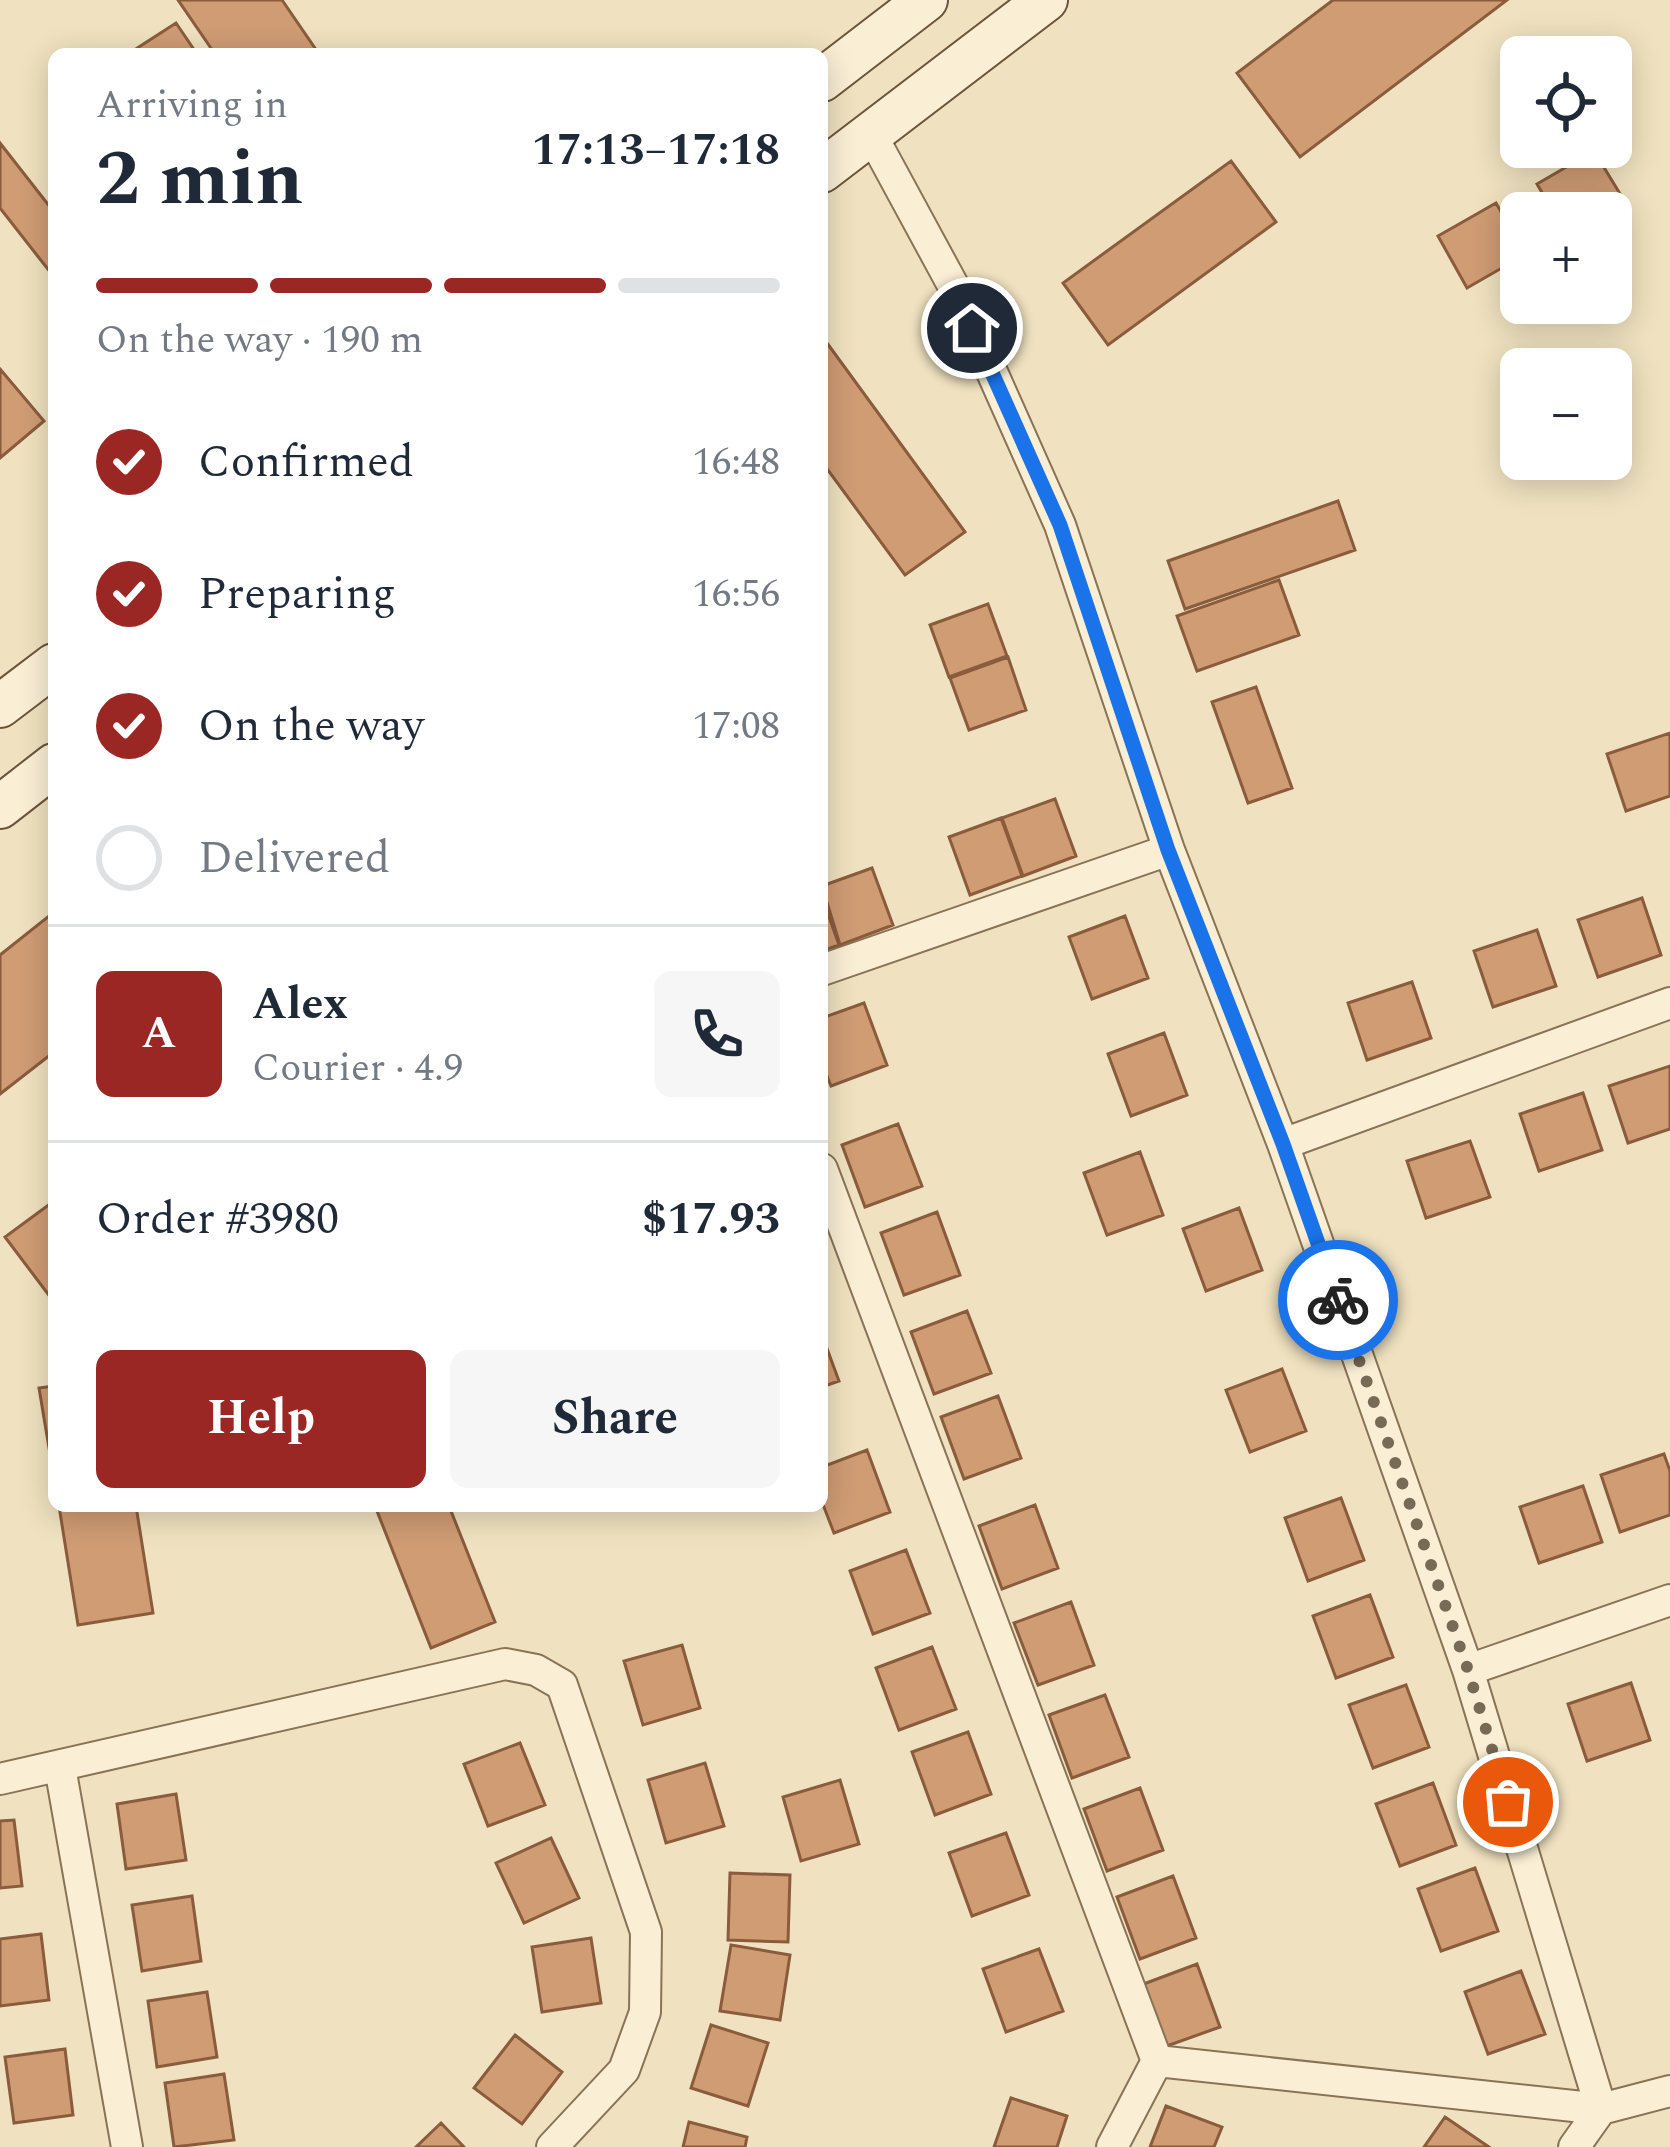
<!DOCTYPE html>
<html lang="en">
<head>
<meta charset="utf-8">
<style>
  body { margin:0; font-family:Spectral,serif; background:#f6f6f7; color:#1f2937; height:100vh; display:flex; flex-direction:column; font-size:45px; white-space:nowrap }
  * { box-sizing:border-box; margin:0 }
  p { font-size:39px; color:#747a83 }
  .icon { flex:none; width:66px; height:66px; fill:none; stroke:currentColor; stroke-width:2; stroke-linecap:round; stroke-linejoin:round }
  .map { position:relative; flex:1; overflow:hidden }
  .details { position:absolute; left:48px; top:48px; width:780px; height:1464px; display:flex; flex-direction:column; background:#fff; border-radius:18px; box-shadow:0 6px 30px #0003 }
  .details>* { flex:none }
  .controls { position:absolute; left:1500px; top:36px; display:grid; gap:24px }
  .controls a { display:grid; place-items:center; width:132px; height:132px; border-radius:18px; background:#fff; box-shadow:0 6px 30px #0003; font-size:60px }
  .pin { position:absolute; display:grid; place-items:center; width:102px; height:102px; color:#fff; margin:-51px; border:6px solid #fff; border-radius:50%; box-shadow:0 3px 12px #0007 }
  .courier { position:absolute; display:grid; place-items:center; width:120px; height:120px; margin:-60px; border:9px solid #1a73e8; border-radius:50%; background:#fff; color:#222; box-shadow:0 3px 15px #0007 }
  .headline em { font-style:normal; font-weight:700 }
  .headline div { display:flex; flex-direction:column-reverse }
  .headline { display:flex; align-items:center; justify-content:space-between; height:204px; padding:0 48px }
  h1 { font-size:78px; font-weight:700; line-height:90px }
  .bar { display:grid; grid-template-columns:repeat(4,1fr); gap:18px 12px; align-content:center; height:144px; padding:0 48px }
  .bar i { height:15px; border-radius:9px; background:#e0e1e3 }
  .bar .selected { background:#9b2725 }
  .bar p { grid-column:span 4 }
  .line { display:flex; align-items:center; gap:30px; padding:0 48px; border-top:3px solid #e0e1e3 }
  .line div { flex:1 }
  .round { display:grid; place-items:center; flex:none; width:126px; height:126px; border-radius:18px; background:#f6f6f7 }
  ol { padding:0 48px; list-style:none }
  li { display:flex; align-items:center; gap:36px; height:132px }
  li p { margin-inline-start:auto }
  li .icon { padding:12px; border-radius:50%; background:#9b2725; color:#fff; stroke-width:4 }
  li:last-child { color:#747a83 }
  li i { width:66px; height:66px; border:6px solid #e0e1e3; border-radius:50% }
  .action { display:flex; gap:24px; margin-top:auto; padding:24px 48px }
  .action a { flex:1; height:138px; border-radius:18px; background:#9b2725; color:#fff; font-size:48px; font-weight:700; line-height:138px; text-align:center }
  .action a+a { background:#f6f6f7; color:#1f2937 }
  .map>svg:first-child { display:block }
  .building { fill:#cf9c74; stroke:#8a5c3c; stroke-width:3 }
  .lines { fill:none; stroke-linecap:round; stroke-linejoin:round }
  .street-casing { stroke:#897357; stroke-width:34 }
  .secondary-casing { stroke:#6b543b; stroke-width:46 }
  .street { stroke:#faefd4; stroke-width:30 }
  .secondary { stroke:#faefd4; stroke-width:42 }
  .done { stroke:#786b55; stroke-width:12; stroke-dasharray:0 21.6 }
  .route { stroke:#1a73e8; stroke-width:15 }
</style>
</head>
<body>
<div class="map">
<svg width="1670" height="2147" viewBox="0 0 1670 2147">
  <rect width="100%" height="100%" fill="#f0e2c0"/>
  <!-- building -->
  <path class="building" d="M178 0H282L319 54H215Z
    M1333 0H1507L1300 157 1237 73Z
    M176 23 197 54H128Z
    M0 143 54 212V277L0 208Z
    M1594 151 1625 202 1606 213H1554L1537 184Z
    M1231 161 1276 222 1108 345 1063 283Z
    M1496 203 1521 247V257L1467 288 1438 236Z
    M827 343 965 532 905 575 822 462V347Z
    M0 369 44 421 0 458Z
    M1338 501 1355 550 1185 609 1168 561Z
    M1279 580 1299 635 1197 671 1177 616Z
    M988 604 1007 656 949 677 930 625Z
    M1008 657 1026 710 969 730 950 678Z
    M1256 687 1292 788 1248 803 1212 702Z
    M1670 733V796L1626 811 1607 754Z
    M1055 799 1076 856 1023 876 1002 818Z
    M1001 818 1022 876 970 895 949 837Z
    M872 868 893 925 840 945 822 886Z
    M822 897 839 945 822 951Z
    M1642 898 1661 955 1598 977 1578 920Z
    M54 912V1052L0 1094V955Z
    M1125 916 1148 978 1092 999 1069 937Z
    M1537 930 1556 986 1493 1007 1474 951Z
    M1412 982 1431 1038 1367 1060 1348 1003Z
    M864 1003 887 1065 831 1086 822 1063V1018Z
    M1164 1033 1187 1095 1131 1116 1108 1054Z
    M1670 1066V1129L1628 1143 1609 1086Z
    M1583 1093 1602 1150 1539 1171 1520 1114Z
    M898 1124 922 1186 865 1207 842 1145Z
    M1470 1141 1490 1197 1426 1218 1407 1161Z
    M1140 1152 1163 1215 1107 1235 1084 1173Z
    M54 1201V1302L5 1237Z
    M1239 1208 1262 1270 1206 1291 1183 1229Z
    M937 1212 960 1275 904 1295 881 1233Z
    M967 1311 991 1373 934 1394 911 1332Z
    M822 1335 839 1381 822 1387Z
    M1282 1369 1306 1431 1250 1452 1226 1390Z
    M54 1386V1478L39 1388Z
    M998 1396 1021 1458 964 1479 941 1417Z
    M867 1450 890 1512 834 1533 822 1502V1467Z
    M1664 1454 1670 1471V1515L1620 1532 1601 1475Z
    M1583 1486 1602 1542 1539 1563 1520 1507Z
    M1341 1498 1364 1560 1308 1581 1285 1518Z
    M1035 1505 1058 1568 1002 1589 979 1526Z
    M59 1506H136L153 1613 78 1625Z
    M375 1506H449L495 1622 431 1648Z
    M906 1550 930 1613 873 1634 850 1571Z
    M1370 1595 1393 1657 1336 1678 1313 1616Z
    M1071 1602 1094 1665 1038 1685 1014 1623Z
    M682 1645 700 1708 643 1725 624 1661Z
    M932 1647 956 1709 899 1730 876 1668Z
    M1631 1683 1650 1740 1587 1761 1568 1704Z
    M1406 1685 1429 1747 1373 1768 1349 1705Z
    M1105 1695 1129 1757 1072 1778 1049 1715Z
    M968 1732 991 1794 935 1815 912 1752Z
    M520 1743 545 1805 488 1826 464 1764Z
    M705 1763 724 1826 666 1843 648 1780Z
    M840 1780 859 1844 801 1861 783 1797Z
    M1433 1783 1456 1845 1400 1866 1376 1804Z
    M1140 1788 1163 1850 1107 1871 1084 1809Z
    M176 1794 186 1860 126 1869 117 1804Z
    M14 1820 22 1886 0 1888V1821Z
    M1006 1833 1029 1895 972 1916 949 1853Z
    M551 1838 579 1898 524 1923 496 1863Z
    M1475 1868 1498 1931 1441 1951 1418 1889Z
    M730 1873 790 1875 788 1942 728 1940Z
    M1173 1876 1196 1938 1140 1959 1117 1897Z
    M192 1896 201 1961 142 1971 132 1905Z
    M41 1934 49 2000 0 2006V1939Z
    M591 1938 601 2003 542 2012 532 1947Z
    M731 1945 790 1955 780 2020 720 2011Z
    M1039 1949 1063 2011 1006 2032 983 1969Z
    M1197 1964 1220 2027 1164 2047 1141 1985Z
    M1521 1971 1545 2034 1488 2054 1465 1992Z
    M207 1992 217 2057 157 2067 148 2001Z
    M711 2025 768 2043 748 2106 691 2088Z
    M515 2035 562 2072 522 2124 474 2088Z
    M65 2049 73 2115 14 2123 5 2057Z
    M224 2074 234 2140 174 2147 165 2083Z
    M1011 2098 1067 2116 1057 2147H994Z
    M1166 2106 1222 2127 1214 2147H1150Z
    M1445 2117 1489 2147H1424Z
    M689 2122 747 2137 745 2147H683Z
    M441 2123 464 2147H416Z"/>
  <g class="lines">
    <defs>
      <path id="street" d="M871 134 955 289 1060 525 1169 850 1283 1144 1468 1670 1601 2109 1574 2147
        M822 970 1169 850
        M1283 1144 1670 1003
        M822 1169 1157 2061 1112 2147
        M1468 1670 1670 1600
        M60 1767 127 2147
        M0 1779 505 1664 536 1670 562 1685 646 1932 645 2012 624 2070 552 2147
        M1157 2061 1601 2109 1670 2091"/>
      <path id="secondary" d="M822 80 926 0
        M822 171 1046 0
        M0 706 54 665
        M0 807 54 765"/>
    </defs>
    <!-- street casing -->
    <use href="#street" class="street-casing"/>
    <!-- secondary casing -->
    <use href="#secondary" class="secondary-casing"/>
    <!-- street -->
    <use href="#street" class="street"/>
    <!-- secondary -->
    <use href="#secondary" class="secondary"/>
  </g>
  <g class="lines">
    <!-- done -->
    <path class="done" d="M1338 1300 1468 1670 1508 1802"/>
    <!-- route -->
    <path class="route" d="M972 328 1060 525 1168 850 1283 1144 1338 1300"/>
  </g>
</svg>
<div class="controls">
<a><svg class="icon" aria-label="locate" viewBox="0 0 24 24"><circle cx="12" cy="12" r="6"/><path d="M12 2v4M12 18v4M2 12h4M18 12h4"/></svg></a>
<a>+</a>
<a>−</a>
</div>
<div class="pin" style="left:1508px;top:1802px;background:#ea580c"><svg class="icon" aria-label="bag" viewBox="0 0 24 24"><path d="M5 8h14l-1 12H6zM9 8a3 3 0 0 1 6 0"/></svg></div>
<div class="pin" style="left:972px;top:328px;background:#1f2937"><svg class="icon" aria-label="home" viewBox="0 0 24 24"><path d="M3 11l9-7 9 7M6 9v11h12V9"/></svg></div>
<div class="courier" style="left:1338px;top:1300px"><svg class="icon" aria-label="bike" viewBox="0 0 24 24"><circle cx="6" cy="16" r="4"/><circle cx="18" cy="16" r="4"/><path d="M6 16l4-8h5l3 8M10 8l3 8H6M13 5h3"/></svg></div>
<section class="details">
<div class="headline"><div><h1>2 min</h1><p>Arriving in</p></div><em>17:13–17:18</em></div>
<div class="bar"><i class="selected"></i><i class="selected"></i><i class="selected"></i><i></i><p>On the way · 190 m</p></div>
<ol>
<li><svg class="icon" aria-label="check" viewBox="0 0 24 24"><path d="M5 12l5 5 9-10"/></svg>Confirmed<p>16:48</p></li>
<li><svg class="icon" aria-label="check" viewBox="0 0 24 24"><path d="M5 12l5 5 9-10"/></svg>Preparing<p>16:56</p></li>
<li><svg class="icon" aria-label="check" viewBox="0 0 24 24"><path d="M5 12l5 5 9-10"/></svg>On the way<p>17:08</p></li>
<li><i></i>Delivered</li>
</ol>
<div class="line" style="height:216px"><b class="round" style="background:#9b2725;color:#fff">A</b><div><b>Alex</b><p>Courier · 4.9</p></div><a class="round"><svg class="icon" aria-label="phone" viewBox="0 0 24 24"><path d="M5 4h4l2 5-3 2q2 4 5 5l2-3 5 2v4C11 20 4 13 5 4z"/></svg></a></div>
<div class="line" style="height:156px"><div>Order #3980</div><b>$17.93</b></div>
<div class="action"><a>Help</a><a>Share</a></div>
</section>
</div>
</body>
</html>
